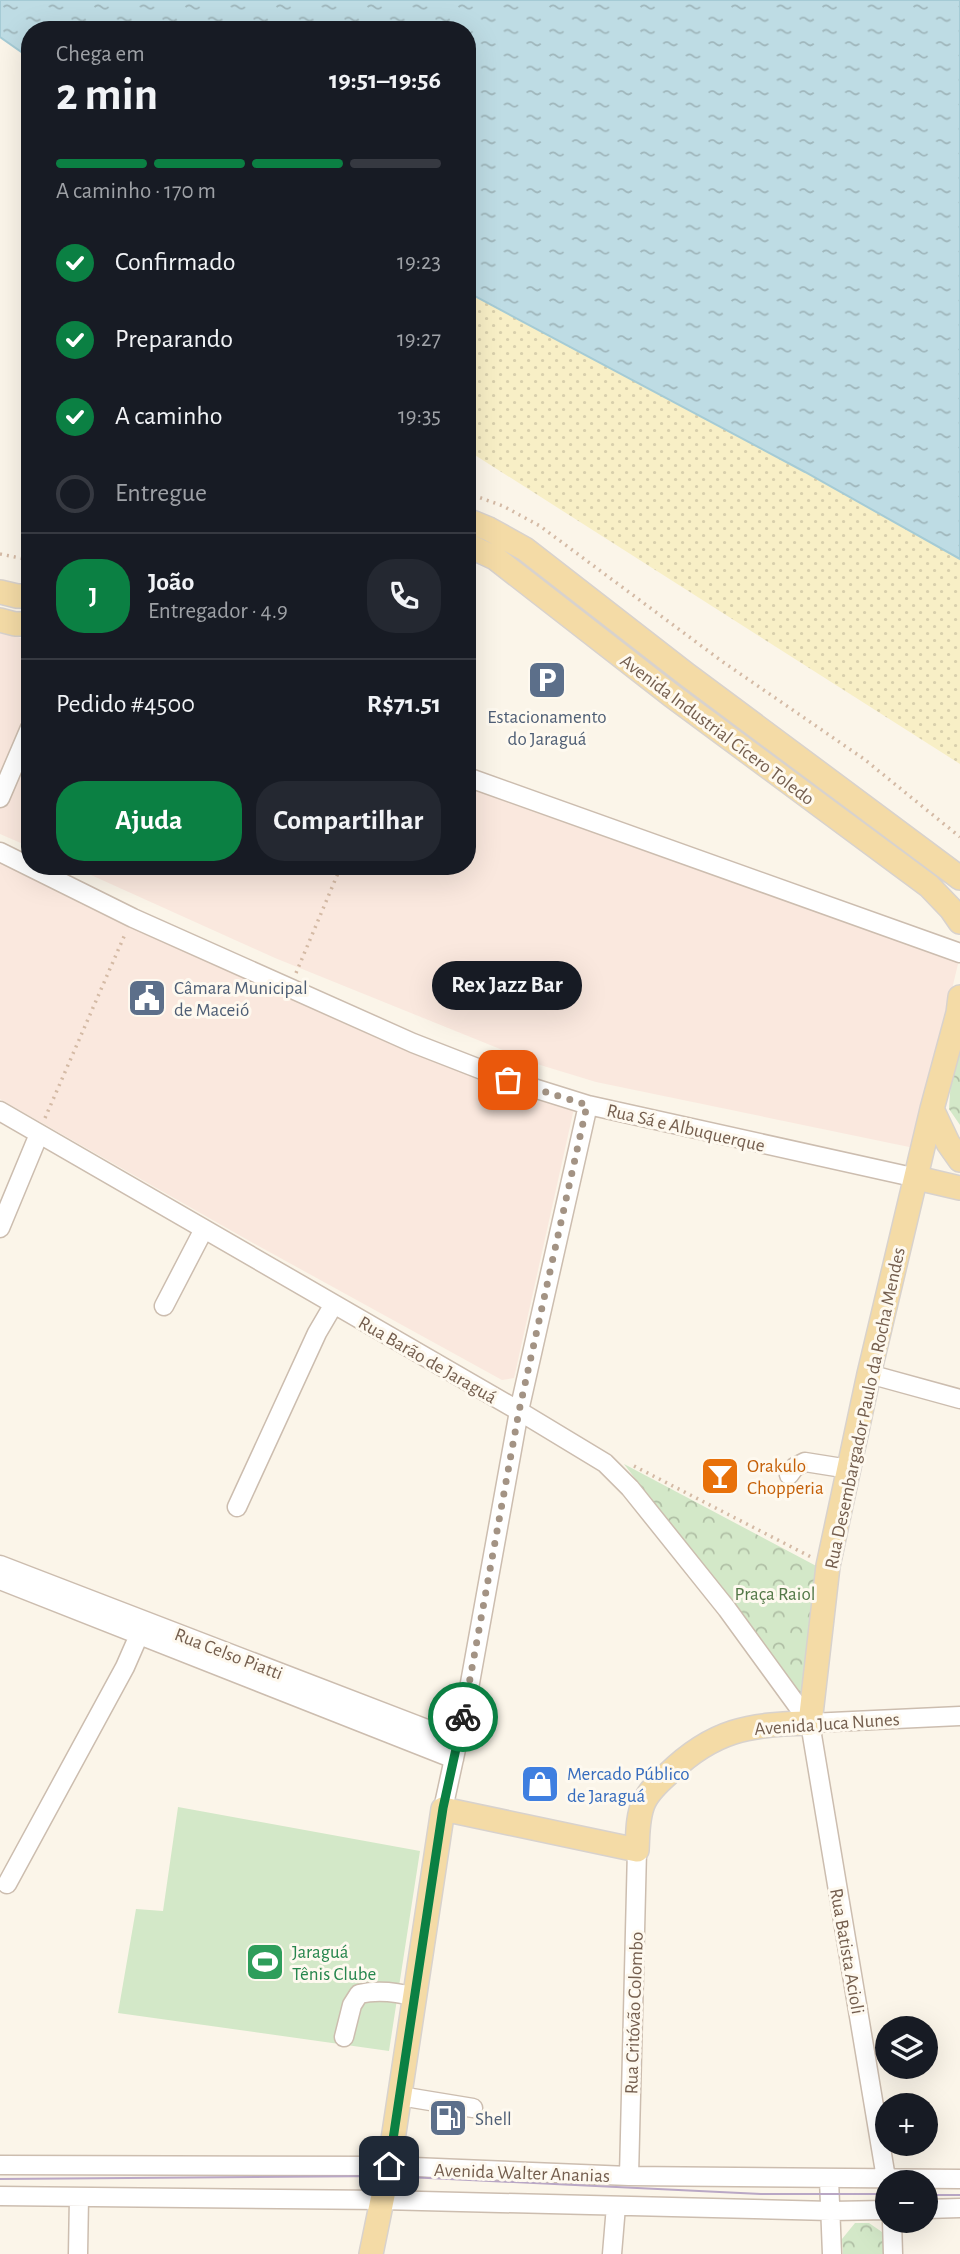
<!DOCTYPE html>
<html lang="pt">
<head>
<meta charset="utf-8">
<style>
  body { margin:0; font-family:"Alegreya Sans",sans-serif; background:#242831; color:#f1f3f6; height:100vh; display:flex; flex-direction:column; font-size:26px; white-space:nowrap }
  * { box-sizing:border-box; margin:0 }
  p { font-size:23px; color:#9ea1a6 }
  .icon { flex:none; width:38px; height:38px; fill:none; stroke:currentColor; stroke-width:2; stroke-linecap:round; stroke-linejoin:round }
  .map { position:relative; flex:1; overflow:hidden }
  .sheet { position:absolute; left:21px; top:21px; width:455px; height:854px; display:flex; flex-direction:column; background:#171b24; border-radius:28px; box-shadow:0 7px 28px #0002 }
  .sheet>* { flex:none }
  .controls { position:absolute; left:875px; top:2016px; display:grid; gap:14px }
  .controls a { display:grid; place-items:center; width:63px; height:63px; border-radius:50%; background:#171b24; box-shadow:0 7px 28px #0002; font-size:35px }
  .pin { position:absolute; display:grid; place-items:center; width:60px; height:60px; color:#fff; margin:-30px; border-radius:14px; box-shadow:0 4px 10px #0006 }
  .courier { position:absolute; display:grid; place-items:center; width:70px; height:70px; margin:-35px; border:5px solid #0b8043; border-radius:50%; background:#fff; color:#222; box-shadow:0 2px 9px #0007 }
  .bubble { position:absolute; height:49px; border-radius:24px; background:#171b24; box-shadow:0 7px 28px #0002; font-size:23px; font-weight:600; line-height:49px; text-align:center }
  .overview em { font-style:normal; font-weight:600 }
  .overview div { display:flex; flex-direction:column-reverse }
  .overview { display:flex; align-items:center; justify-content:space-between; height:119px; padding:0 35px }
  h1 { font-size:46px; font-weight:600; line-height:52px }
  .bar { display:grid; grid-template-columns:repeat(4,1fr); gap:10px 7px; align-content:center; height:84px; padding:0 35px }
  .bar i { height:9px; border-radius:5px; background:#363941 }
  .bar .on { background:#0b8043 }
  .bar p { grid-column:span 4 }
  .line { display:flex; align-items:center; gap:18px; padding:0 35px; border-top:2px solid #363941 }
  .line div { flex:1 }
  .round { display:grid; place-items:center; flex:none; width:74px; height:74px; border-radius:28px; background:#242831 }
  ol { padding:0 35px; list-style:none }
  li { display:flex; align-items:center; gap:21px; height:77px }
  li p { margin-inline-start:auto }
  li .icon { padding:7px; border-radius:50%; background:#0b8043; color:#fff; stroke-width:4 }
  li:last-child { color:#9ea1a6 }
  li i { width:38px; height:38px; border:4px solid #363941; border-radius:50% }
  .button { display:flex; gap:14px; margin-top:auto; padding:14px 35px }
  .button a { flex:1; height:80px; border-radius:28px; background:#0b8043; color:#fff; font-size:28px; font-weight:600; line-height:80px; text-align:center }
  .button a+a { background:#242831; color:#f1f3f6 }
  .map>svg:first-child { display:block }
  .commercial { fill:#fae8de }
  .grass { fill:#d3e8c8 }
  .forest { fill:url(#forest-crowns) }
  .sand { fill:url(#sand-dots) }
  .water { fill:url(#water-ripples); stroke:#a5cbd5; stroke-width:2 }
  .lines { fill:none; stroke-linecap:round; stroke-linejoin:round }
  .minor-casing { stroke:#ccbdaf; stroke-width:21 }
  .major-casing { stroke:#d8d2cd; stroke-width:26 }
  .path { stroke:#d4baa5; stroke-width:3.5; stroke-dasharray:2 5; stroke-linecap:butt }
  .minor { stroke:#fff; stroke-width:18 }
  .major { stroke:#f4dba6; stroke-width:23 }
  .tram { stroke:#b9a7c5; stroke-width:2 }
  .done { stroke:#a39384; stroke-width:7; stroke-dasharray:0 12.6 }
  .route { stroke:#0b8043; stroke-width:9 }
  .labels { text-anchor:middle; stroke-width:6; stroke-linejoin:round; paint-order:stroke }
  .service-label { font-size:19px; fill:#4e5e75; stroke:#fef9ef; text-anchor:start }
  .street-label { font-size:19px; fill:#745e4e; stroke:#fef9ef }
  .food-label { font-size:19px; fill:#c56008; stroke:#fef9ef; text-anchor:start }
  .park-label { font-size:19px; fill:#537847; stroke:#fef9ef }
  .shop-label { font-size:19px; fill:#366cbe; stroke:#fef9ef; text-anchor:start }
  .leisure-label { font-size:19px; fill:#27864d; stroke:#fef9ef; text-anchor:start }
</style>
</head>
<body>
<div class="map">
<svg width="960" height="2254" viewBox="0 0 960 2254">
  <defs>
    <pattern id="forest-crowns" width="20" height="18" patternUnits="userSpaceOnUse" patternTransform="scale(1.75)"><rect width="20" height="18" fill="#d3e8c8"/><path d="M2 6a3 3 0 1 1 6 0M12 15a3 3 0 1 1 6 0" fill="none" stroke="#b0bfa5"/></pattern>
    <pattern id="sand-dots" width="8" height="8" patternUnits="userSpaceOnUse" patternTransform="scale(1.75)"><rect width="8" height="8" fill="#f8efc6"/><path d="M2 2h.1M6 6h.1" fill="none" stroke="#d8cfac" stroke-width="1.8" stroke-linecap="round"/></pattern>
    <pattern id="water-ripples" width="26" height="14" patternUnits="userSpaceOnUse" patternTransform="scale(1.75)"><rect width="26" height="14" fill="#bedce4"/><path d="M2 4q2-2 4 0t4 0M15 11q2-2 4 0t4 0" fill="none" stroke="#9fb6bb"/></pattern>
  </defs>
  <rect width="100%" height="100%" fill="#fbf5e9"/>
  <!-- commercial -->
  <path class="commercial" d="M0 631 30 641V847L0 834Z
    M467 781 953 955 958 964 914 1148 596 1082 537 1064 275 958 71 866H467Z
    M0 860 575 1104 514 1378 502 1380 253 1243 0 1099Z"/>
  <!-- grass -->
  <path class="grass" d="M178 1807 420 1851 389 2051 118 2013 136 1909 163 1911Z"/>
  <!-- forest -->
  <path class="forest" d="M960 1051V1125L949 1109 951 1078Z
    M624 1464 822 1569 803 1698Z
    M855 2223H869L882 2232 884 2254H843L842 2239Z"/>
  <!-- sand -->
  <path class="sand" d="M467 292 805 472 960 559V764L467 450Z"/>
  <!-- water -->
  <path class="water" d="M0 0H960V559L805 472 467 292V30H30V58L0 37Z"/>
  <g class="lines">
    <defs>
      <path id="minor" d="M467 777 960 953
        M0 798 30 728
        M0 852 133 918 413 1043 508 1080 588 1105 917 1178
        M0 1111 519 1411 605 1463 630 1488 727 1609 810 1723 887 2184
        M0 1228 39 1134
        M164 1306 204 1229
        M869 1374 960 1399
        M789 1475 795 1467 805 1462 849 1469
        M237 1507 317 1333 334 1304
        M0 1565 458 1741
        M0 1580 454 1759
        M810 1723 960 1716
        M443 1809 468 1694 519 1411 588 1105
        M7 1884 125 1667 139 1635
        M344 2037 352 2005 359 1994C377 1990 397 1992 415 1997
        M400 2096 473 2108
        M0 2165 389 2166 629 2176 960 2179
        M629 2176 637 1850
        M829 2179 832 2254
        M0 2196 382 2200 831 2211 887 2210
        M926 2209 960 2208
        M892 2221 893 2254
        M78 2254 79 2197
        M612 2254 616 2206"/>
      <path id="major" d="M467 520 489 529 525 549 686 674 960 878
        M467 545 495 558 671 695 929 886 951 909 960 922
        M0 592 17 596H30
        M0 620 15 624H30
        M932 1109 948 1143 960 1160
        M917 1178 960 1188
        M371 2254 389 2166 443 1809 637 1850C638 1835 637 1817 644 1802 649 1791 659 1782 668 1774 713 1730 749 1724 810 1723L828 1566 869 1374 932 1109 958 1013 960 997"/>
    </defs>
    <!-- minor casing -->
    <use href="#minor" class="minor-casing"/>
    <!-- major casing -->
    <use href="#major" class="major-casing"/>
    <!-- path -->
    <path class="path" d="M467 493 503 506 540 526 723 662 864 759 960 837
      M0 554 30 560
      M296 973 341 866
      M45 1118 126 932
      M634 1466 811 1557"/>
    <!-- minor -->
    <use href="#minor" class="minor"/>
    <!-- major -->
    <use href="#major" class="major"/>
    <!-- tram -->
    <path class="tram" d="M0 2179 387 2176 761 2194H887
      M926 2195H960"/>
  </g>
  <g class="lines">
    <!-- done -->
    <path class="done" d="M463 1717 519 1411 587 1105 508 1080"/>
    <!-- route -->
    <path class="route" d="M389 2166 443 1808 463 1717"/>
  </g>
  <!-- icons -->
  <defs>
    <symbol id="parking-square" viewBox="-11 -11 22 22"><rect x="-9" y="-9" width="18" height="18" rx="4" fill="#5c6f8a" stroke="#fef9ef"/><path d="M-3.5-5.5H1a3.5 3.5 0 0 1 0 7H-1V5.5H-3.5ZM-1-3.4V-.6H.8a1.4 1.4 0 0 0 0-2.8Z" fill="#fff"/></symbol>
    <symbol id="civic-square" viewBox="-11 -11 22 22"><rect x="-9" y="-9" width="18" height="18" rx="4" fill="#5c6f8a" stroke="#fef9ef"/><path d="M-.6-6.5H3V-4.5H.6V-3L4-1V1h2V6H-6V1h2V-1L-.6-3ZM-1.2 2.5V6h2.4V2.5Z" fill="#fff"/></symbol>
    <symbol id="bar-square" viewBox="-11 -11 22 22"><rect x="-9" y="-9" width="18" height="18" rx="4" fill="#e8710a" stroke="#fef9ef"/><path d="M-6-5H6L.8 .8V4.5H3.5V6h-7V4.5H-.8V.8Z" fill="#fff"/></symbol>
    <symbol id="shop-square" viewBox="-11 -11 22 22"><rect x="-9" y="-9" width="18" height="18" rx="4" fill="#3f7fe0" stroke="#fef9ef"/><path d="M-5-2.5h2.3a2.7 3.5 0 0 1 5.4 0H5L5.5 6h-11ZM-1.5-2.5h3a1.5 2.3 0 0 0-3 0Z" fill="#fff"/></symbol>
    <symbol id="stadium-square" viewBox="-11 -11 22 22"><rect x="-9" y="-9" width="18" height="18" rx="4" fill="#2e9e5b" stroke="#fef9ef"/><path d="M0-5a6.5 5 0 1 0 0 10a6.5 5 0 1 0 0-10ZM-3.5-1.8h7v3.6h-7Z" fill="#fff"/></symbol>
    <symbol id="fuel-square" viewBox="-11 -11 22 22"><rect x="-9" y="-9" width="18" height="18" rx="4" fill="#5c6f8a" stroke="#fef9ef"/><path d="M-5.5-6h7V0h2V4h1.3V-2.5L3-4.5l.8-.8L6-3V5H2.5V1h-1V6h-7ZM-4.2-4.7v3.2H.2V-4.7Z" fill="#fff"/></symbol>
  </defs>
  <g fill-rule="evenodd">
    <use href="#parking-square" x="525" y="658" width="44" height="44"/>
    <use href="#civic-square" x="125" y="976" width="44" height="44"/>
    <use href="#bar-square" x="698" y="1454" width="44" height="44"/>
    <use href="#shop-square" x="518" y="1762" width="44" height="44"/>
    <use href="#stadium-square" x="243" y="1940" width="44" height="44"/>
    <use href="#fuel-square" x="426" y="2096" width="44" height="44"/>
  </g>
  <g class="labels">
    <!-- service labels -->
    <g class="service-label">
      <text x="547" y="723" text-anchor="middle">Estacionamento<tspan x="547" dy="22">do Jaraguá</tspan></text>
      <text x="174" y="994">Câmara Municipal<tspan x="174" dy="22">de Maceió</tspan></text>
      <text x="475" y="2125">Shell</text>
    </g>
    <!-- street labels -->
    <g class="street-label">
      <text transform="translate(718 729) rotate(37)" y="7">Avenida Industrial Cícero Toledo</text>
      <text transform="translate(686 1127) rotate(13)" y="7">Rua Sá e Albuquerque</text>
      <text transform="translate(428 1359) rotate(30)" y="7">Rua Barão de Jaraguá</text>
      <text transform="translate(864 1408) rotate(-78)" y="7">Rua Desembargador Paulo da Rocha Mendes</text>
      <text transform="translate(229 1653) rotate(21)" y="7">Rua Celso Piatti</text>
      <text transform="translate(827 1723) rotate(-4)" y="7">Avenida Juca Nunes</text>
      <text transform="translate(848 1951) rotate(80)" y="7">Rua Batista Acioli</text>
      <text transform="translate(633 2013) rotate(-88)" y="7">Rua Critóvão Colombo</text>
      <text transform="translate(522 2172) rotate(2)" y="7">Avenida Walter Ananias</text>
    </g>
    <!-- food labels -->
    <g class="food-label">
      <text x="747" y="1472">Orakulo<tspan x="747" dy="22">Chopperia</tspan></text>
    </g>
    <!-- park labels -->
    <g class="park-label">
      <text x="775" y="1600">Praça Raiol</text>
    </g>
    <!-- shop labels -->
    <g class="shop-label">
      <text x="567" y="1780">Mercado Público<tspan x="567" dy="22">de Jaraguá</tspan></text>
    </g>
    <!-- leisure labels -->
    <g class="leisure-label">
      <text x="292" y="1958">Jaraguá<tspan x="292" dy="22">Tênis Clube</tspan></text>
    </g>
  </g>
</svg>
<div class="controls">
<a><svg class="icon" aria-label="layers" viewBox="0 0 24 24"><path d="M12 4l9 5-9 5-9-5zM3 14l9 5 9-5"/></svg></a>
<a>+</a>
<a>−</a>
</div>
<div class="pin" style="left:508px;top:1080px;background:#ea580c"><svg class="icon" aria-label="bag" viewBox="0 0 24 24"><path d="M5 8h14l-1 12H6zM9 8a3 3 0 0 1 6 0"/></svg></div>
<div class="pin" style="left:389px;top:2166px;background:#1f2937"><svg class="icon" aria-label="home" viewBox="0 0 24 24"><path d="M3 11l9-7 9 7M6 9v11h12V9"/></svg></div>
<div class="courier" style="left:463px;top:1717px"><svg class="icon" aria-label="bike" viewBox="0 0 24 24"><circle cx="6" cy="16" r="4"/><circle cx="18" cy="16" r="4"/><path d="M6 16l4-8h5l3 8M10 8l3 8H6M13 5h3"/></svg></div>
<div class="bubble" style="left:432px;top:961px;width:150px">Rex Jazz Bar</div>
<section class="sheet">
<div class="overview"><div><h1>2 min</h1><p>Chega em</p></div><em>19:51–19:56</em></div>
<div class="bar"><i class="on"></i><i class="on"></i><i class="on"></i><i></i><p>A caminho · 170 m</p></div>
<ol>
<li><svg class="icon" aria-label="check" viewBox="0 0 24 24"><path d="M5 12l5 5 9-10"/></svg>Confirmado<p>19:23</p></li>
<li><svg class="icon" aria-label="check" viewBox="0 0 24 24"><path d="M5 12l5 5 9-10"/></svg>Preparando<p>19:27</p></li>
<li><svg class="icon" aria-label="check" viewBox="0 0 24 24"><path d="M5 12l5 5 9-10"/></svg>A caminho<p>19:35</p></li>
<li><i></i>Entregue</li>
</ol>
<div class="line" style="height:126px"><b class="round" style="background:#0b8043;color:#fff">J</b><div><b>João</b><p>Entregador · 4.9</p></div><a class="round"><svg class="icon" aria-label="phone" viewBox="0 0 24 24"><path d="M5 4h4l2 5-3 2q2 4 5 5l2-3 5 2v4C11 20 4 13 5 4z"/></svg></a></div>
<div class="line" style="height:91px"><div>Pedido #4500</div><b>R$71.51</b></div>
<div class="button"><a>Ajuda</a><a>Compartilhar</a></div>
</section>
</div>
</body>
</html>
